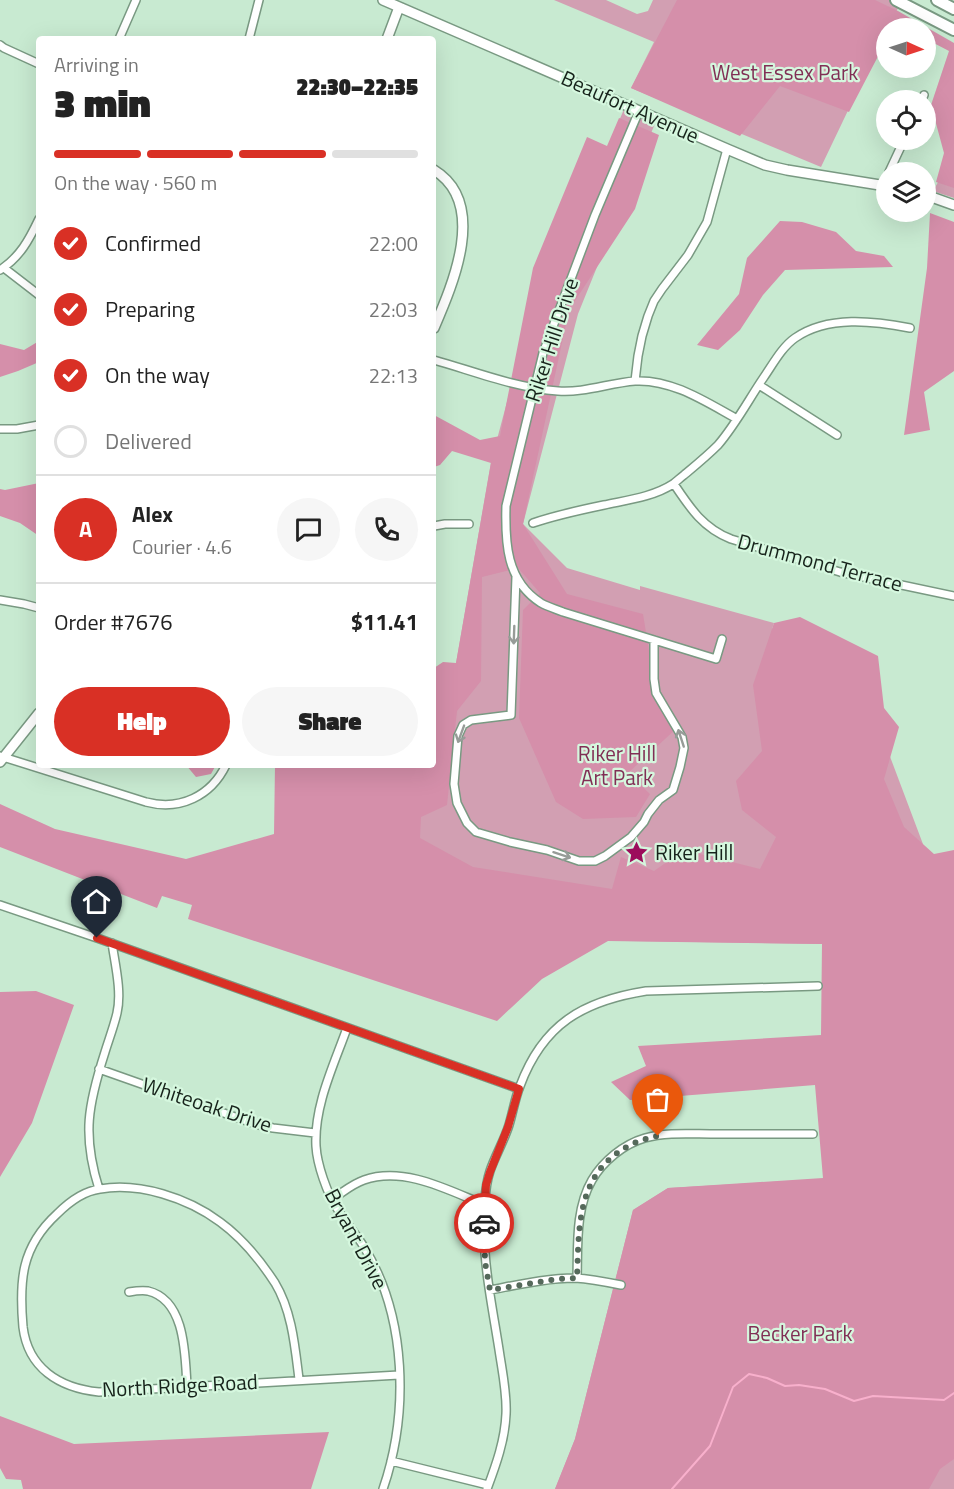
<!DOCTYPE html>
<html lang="en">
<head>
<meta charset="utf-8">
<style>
  body { margin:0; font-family:"Titillium Web",sans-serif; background:#f6f6f6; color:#222; height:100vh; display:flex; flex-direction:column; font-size:22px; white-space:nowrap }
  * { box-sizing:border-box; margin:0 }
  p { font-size:20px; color:#767676 }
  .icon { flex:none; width:33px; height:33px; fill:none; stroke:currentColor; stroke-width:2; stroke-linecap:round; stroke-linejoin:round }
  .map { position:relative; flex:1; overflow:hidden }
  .sheet { position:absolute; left:36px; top:36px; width:400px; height:732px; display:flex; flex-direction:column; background:#fff; border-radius:6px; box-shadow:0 6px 24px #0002 }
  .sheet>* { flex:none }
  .needle { width:39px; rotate:93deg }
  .fabs { position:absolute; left:876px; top:18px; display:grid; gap:12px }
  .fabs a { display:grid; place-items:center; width:60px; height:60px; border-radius:50%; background:#fff; box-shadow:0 6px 24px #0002; font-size:30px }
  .pin { position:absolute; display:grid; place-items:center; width:51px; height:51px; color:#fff; margin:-62px -26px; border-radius:50% 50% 50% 0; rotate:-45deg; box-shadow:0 0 6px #0007 }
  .pin .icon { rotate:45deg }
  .courier { position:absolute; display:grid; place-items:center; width:60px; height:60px; margin:-30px; border:4px solid #d93025; border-radius:50%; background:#fff; color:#222; box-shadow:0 2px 8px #0007 }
  .headline em { font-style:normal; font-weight:800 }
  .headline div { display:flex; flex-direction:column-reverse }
  .headline { display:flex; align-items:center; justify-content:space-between; height:102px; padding:0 18px }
  h1 { font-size:39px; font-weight:800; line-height:45px }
  .bar { display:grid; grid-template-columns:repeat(4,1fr); gap:9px 6px; align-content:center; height:72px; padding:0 18px }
  .bar i { height:8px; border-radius:4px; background:#e0e0e0 }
  .bar .active { background:#d93025 }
  .bar p { grid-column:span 4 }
  .line { display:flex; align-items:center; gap:15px; padding:0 18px; border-top:2px solid #e0e0e0 }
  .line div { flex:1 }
  .round { display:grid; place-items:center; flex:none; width:63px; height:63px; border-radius:32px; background:#f6f6f6 }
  ol { padding:0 18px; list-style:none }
  li { display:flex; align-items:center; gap:18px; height:66px }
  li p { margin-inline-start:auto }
  li .icon { padding:6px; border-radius:50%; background:#d93025; color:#fff; stroke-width:4 }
  li:last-child { color:#767676 }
  li i { width:33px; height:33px; border:3px solid #e0e0e0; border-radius:50% }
  .cta { display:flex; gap:12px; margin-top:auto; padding:12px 18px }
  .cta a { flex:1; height:69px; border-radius:36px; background:#d93025; color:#fff; font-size:24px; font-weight:800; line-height:69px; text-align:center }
  .cta a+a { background:#f6f6f6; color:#222 }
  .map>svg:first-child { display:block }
  .green { fill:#d29fb2 }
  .forest { fill:#d58faa }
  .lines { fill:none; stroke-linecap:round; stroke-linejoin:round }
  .stream { stroke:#f8b0cc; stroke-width:2 }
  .street-casing { stroke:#799982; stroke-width:10 }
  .secondary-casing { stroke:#799982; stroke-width:12 }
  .primary-casing { stroke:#799982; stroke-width:14 }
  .street { stroke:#fff; stroke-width:7 }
  .secondary { stroke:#fff; stroke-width:9 }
  .primary { stroke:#fff; stroke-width:10 }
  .oneway { stroke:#979c98 }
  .done { stroke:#55695b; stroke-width:6; stroke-dasharray:0 10.8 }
  .route { stroke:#d93025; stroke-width:8 }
  .labels { text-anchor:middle; stroke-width:4.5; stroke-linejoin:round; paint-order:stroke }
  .park-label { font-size:21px; fill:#812f55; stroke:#d5f7de }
  .street-label { font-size:21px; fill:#17231b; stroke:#d5f7de }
  .poi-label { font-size:21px; fill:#17231b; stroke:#d5f7de; text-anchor:start }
</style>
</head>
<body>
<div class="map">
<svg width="954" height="1489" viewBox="0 0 954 1489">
  <rect width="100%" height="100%" fill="#c8ead1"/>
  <!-- green -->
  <path class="green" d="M554 0H606L637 14 648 11 653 0H902L888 28H886V31L821 167 631 88 654 42Z
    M625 107 656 121 578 314 523 524 567 568 640 590V586L774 623 772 629 851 653 935 876 954 866V1489H555L575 1439 633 1210 668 1188 823 1179 822 944 293 936 434 765 443 738 491 462 521 349Z
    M954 154V198L933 191Z"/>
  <!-- forest -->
  <path class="forest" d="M677 0H875L898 11 954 43V188L936 182 944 153 931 105 949 51 926 39V28H907L903 26 900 28H886V41L849 112 780 86 740 136 631 88Z
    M619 118 659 135 635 209 569 310 523 524 567 594 643 614 656 693 677 728 628 773 650 794 636 817 583 819 556 802 519 718 523 610 540 593 518 568 482 577 481 681 457 711 447 805 421 817 420 838 473 867 612 889 621 857 654 871 684 850 760 869 776 837 742 810 736 781 762 751 753 685 774 623 800 617 878 656 884 708 899 727 884 779 904 827 934 854 954 850V1459L940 1469 929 1489H555L575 1439 633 1210 668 1188 823 1178 815 1085 630 1100 611 1082 646 1066 638 1046 821 1035 822 944 608 941 542 979 497 1021 188 919 192 905 162 896 157 908 0 847V804L55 829 186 859 274 834 275 765H434V668L443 662 456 663 491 463 452 451 440 465 434 467V415L480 440 500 436 533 268 587 137 607 146Z
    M930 213 954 222V371L924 392 930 430 904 435 927 268Z
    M780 221 802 222 836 232 856 251 884 256 893 267 785 270 763 295 740 330 718 350 697 345 739 294 747 258Z
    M39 341V362L18 371 0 377V344L24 350Z
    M39 483V536L20 523 0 516V489L5 490Z
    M186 765H216L211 774 196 777Z
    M36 991 74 1005 32 1123 0 1177V992Z
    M0 1416 74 1444 329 1432 311 1489H23L21 1480 6 1479 0 1468Z"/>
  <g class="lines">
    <!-- stream -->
    <path class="stream" d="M672 1489 710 1446 733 1387 749 1374 767 1378 785 1386 799 1385 825 1389 854 1401 873 1396 944 1400 954 1393"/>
    <defs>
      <path id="street" d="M119 39 136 0
        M249 39 259 0
        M0 45 4 48 39 64
        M922 100 924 95
        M639 111 595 215 543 353 506 506C505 542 506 581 541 603 548 607 556 609 563 612L716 659 722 639
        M889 172 904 140
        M4 268 39 295
        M0 270C20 257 29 240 39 219
        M434 360C473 371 516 388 558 391 584 393 609 383 635 381 672 379 706 402 737 419
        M635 381 638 356 642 336 648 316 654 301 662 289 688 255 707 222 727 149
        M759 385 837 435
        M0 429H17L39 425
        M674 484C690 508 703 528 731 539L840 572 954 596
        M533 523C556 515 580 510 604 505 627 500 653 497 673 484 677 481 680 478 684 475 696 465 707 456 718 445 736 424 749 399 764 377 773 364 782 347 795 338 828 315 874 321 910 328
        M434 526 445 524H469
        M516 577 511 715 471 720 463 725 458 736 454 784 457 803 467 823 476 832 510 842 547 850 579 861H595L605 856 631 837 644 822 648 814 659 800 673 790 680 767 684 748 682 737 656 693 654 679V640
        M0 600 24 604 39 608
        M0 756 146 802C180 811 211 796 226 765
        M0 905 97 938 519 1089
        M347 1028C334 1065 314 1105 316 1146 317 1164 327 1194 338 1210 346 1223 356 1234 364 1247 407 1317 409 1413 383 1489
        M99 1069 255 1124 273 1128 315 1133
        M99 1189C82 1135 88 1105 105 1052 109 1039 114 1026 117 1013 122 992 115 964 112 943
        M332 1199C342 1193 352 1184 364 1180 404 1166 448 1190 485 1205
        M577 1278C578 1247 575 1209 592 1180 603 1161 624 1144 645 1138 666 1132 690 1134 713 1134 746 1134 780 1134 813 1134
        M490 1290C517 1285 547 1278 575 1278 590 1279 606 1282 621 1285
        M129 1292C135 1291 142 1290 148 1291 186 1300 185 1356 187 1386
        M299 1379C295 1347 292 1311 275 1283 260 1260 242 1238 220 1222 188 1198 139 1182 100 1189 84 1191 68 1203 57 1214 21 1247 19 1281 23 1327 28 1368 59 1388 99 1392L399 1375
        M391 1461 488 1485
        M487 1489C496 1465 505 1440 506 1414 507 1395 503 1375 500 1356 494 1316 485 1275 484 1234 484 1215 484 1189 490 1171 495 1156 504 1141 509 1125 513 1112 515 1098 520 1086 543 1024 583 1001 646 991L818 986"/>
      <path id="secondary" d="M383 0 727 149 765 165 787 170 886 186
        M387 39 399 7
        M434 170C488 203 453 284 434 328
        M926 195 954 205
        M0 762 39 713"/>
      <path id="primary" d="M896 0 954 30
        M937 0 954 9"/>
    </defs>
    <!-- street casing -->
    <use href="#street" class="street-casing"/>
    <!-- secondary casing -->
    <use href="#secondary" class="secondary-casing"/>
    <!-- primary casing -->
    <use href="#primary" class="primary-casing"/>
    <!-- street -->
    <use href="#street" class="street"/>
    <!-- secondary -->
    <use href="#secondary" class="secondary"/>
    <!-- primary -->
    <use href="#primary" class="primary"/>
  </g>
  <!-- one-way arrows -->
  <defs><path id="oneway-shaft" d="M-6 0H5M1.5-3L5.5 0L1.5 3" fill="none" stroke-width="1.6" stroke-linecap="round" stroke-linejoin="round" transform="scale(1.5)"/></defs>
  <g class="oneway">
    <use href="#oneway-shaft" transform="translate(514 635) rotate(92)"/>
    <use href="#oneway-shaft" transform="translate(461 734) rotate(110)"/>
    <use href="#oneway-shaft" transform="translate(681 738) rotate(-108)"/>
    <use href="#oneway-shaft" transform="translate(562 855) rotate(18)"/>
  </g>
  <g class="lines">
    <!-- done -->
    <path class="done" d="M484 1223 485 1262 490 1290 557 1279 577 1278C579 1234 576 1183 616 1154 629 1144 642 1139 658 1136"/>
    <!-- route -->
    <path class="route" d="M97 938 519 1089 508 1127 490 1172 486 1185 484 1223"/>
  </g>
  <!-- icons -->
  <defs>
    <symbol id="sight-bare" viewBox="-9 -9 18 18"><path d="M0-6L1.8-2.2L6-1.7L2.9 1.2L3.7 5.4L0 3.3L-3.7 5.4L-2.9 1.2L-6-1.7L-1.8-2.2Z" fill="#9c0d5c" stroke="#d5f7de" stroke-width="2.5" paint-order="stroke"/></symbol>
  </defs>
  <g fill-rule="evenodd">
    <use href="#sight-bare" x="620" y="836" width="33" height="33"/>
  </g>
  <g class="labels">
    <!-- park labels -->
    <g class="park-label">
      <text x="785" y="80">West Essex Park</text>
      <text x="617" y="761">Riker Hill<tspan x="617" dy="24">Art Park</tspan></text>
      <text x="800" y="1341">Becker Park</text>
    </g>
    <!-- street labels -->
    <g class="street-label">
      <text transform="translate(630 107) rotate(24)" y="7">Beaufort Avenue</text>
      <text transform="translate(552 340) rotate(-72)" y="7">Riker Hill Drive</text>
      <text transform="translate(820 563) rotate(15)" y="7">Drummond Terrace</text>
      <text transform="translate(207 1105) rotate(18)" y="7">Whiteoak Drive</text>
      <text transform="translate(356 1239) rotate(62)" y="7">Bryant Drive</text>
      <text transform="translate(180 1386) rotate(-3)" y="7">North Ridge Road</text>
    </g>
    <!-- poi labels -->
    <g class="poi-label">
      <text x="655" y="860">Riker Hill</text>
    </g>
  </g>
</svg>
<div class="fabs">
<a><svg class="needle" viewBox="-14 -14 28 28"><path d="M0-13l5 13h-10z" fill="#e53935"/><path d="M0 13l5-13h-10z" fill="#767676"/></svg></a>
<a><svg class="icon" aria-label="locate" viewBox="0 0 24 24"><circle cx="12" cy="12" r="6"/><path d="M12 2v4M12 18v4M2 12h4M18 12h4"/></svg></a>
<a><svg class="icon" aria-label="layers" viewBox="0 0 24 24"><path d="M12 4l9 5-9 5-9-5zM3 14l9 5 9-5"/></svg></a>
</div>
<div class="pin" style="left:658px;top:1136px;background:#ea580c"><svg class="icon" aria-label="bag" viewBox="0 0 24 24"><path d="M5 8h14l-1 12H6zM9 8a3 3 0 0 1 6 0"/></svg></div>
<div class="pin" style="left:97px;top:938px;background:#1f2937"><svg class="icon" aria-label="home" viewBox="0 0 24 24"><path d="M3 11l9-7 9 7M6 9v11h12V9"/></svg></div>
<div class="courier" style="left:484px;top:1223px"><svg class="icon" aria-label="car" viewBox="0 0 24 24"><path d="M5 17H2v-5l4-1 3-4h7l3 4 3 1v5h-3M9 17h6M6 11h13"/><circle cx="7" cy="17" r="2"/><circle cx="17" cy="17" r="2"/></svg></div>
<section class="sheet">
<div class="headline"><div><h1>3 min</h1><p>Arriving in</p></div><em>22:30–22:35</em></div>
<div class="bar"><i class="active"></i><i class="active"></i><i class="active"></i><i></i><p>On the way · 560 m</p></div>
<ol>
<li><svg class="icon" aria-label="check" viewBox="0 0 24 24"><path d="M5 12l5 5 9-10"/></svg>Confirmed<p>22:00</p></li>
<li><svg class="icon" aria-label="check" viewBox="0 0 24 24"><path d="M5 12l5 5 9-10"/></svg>Preparing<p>22:03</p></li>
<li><svg class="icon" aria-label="check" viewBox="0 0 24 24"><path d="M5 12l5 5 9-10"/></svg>On the way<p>22:13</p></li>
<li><i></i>Delivered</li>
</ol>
<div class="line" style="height:108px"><b class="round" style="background:#d93025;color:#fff">A</b><div><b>Alex</b><p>Courier · 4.6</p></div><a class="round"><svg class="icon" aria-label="chat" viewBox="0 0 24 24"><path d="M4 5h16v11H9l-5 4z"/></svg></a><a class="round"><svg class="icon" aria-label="phone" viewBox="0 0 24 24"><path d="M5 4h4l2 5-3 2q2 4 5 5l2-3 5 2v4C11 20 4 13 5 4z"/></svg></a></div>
<div class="line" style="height:78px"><div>Order #7676</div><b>$11.41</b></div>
<div class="cta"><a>Help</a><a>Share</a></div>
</section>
</div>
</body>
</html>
